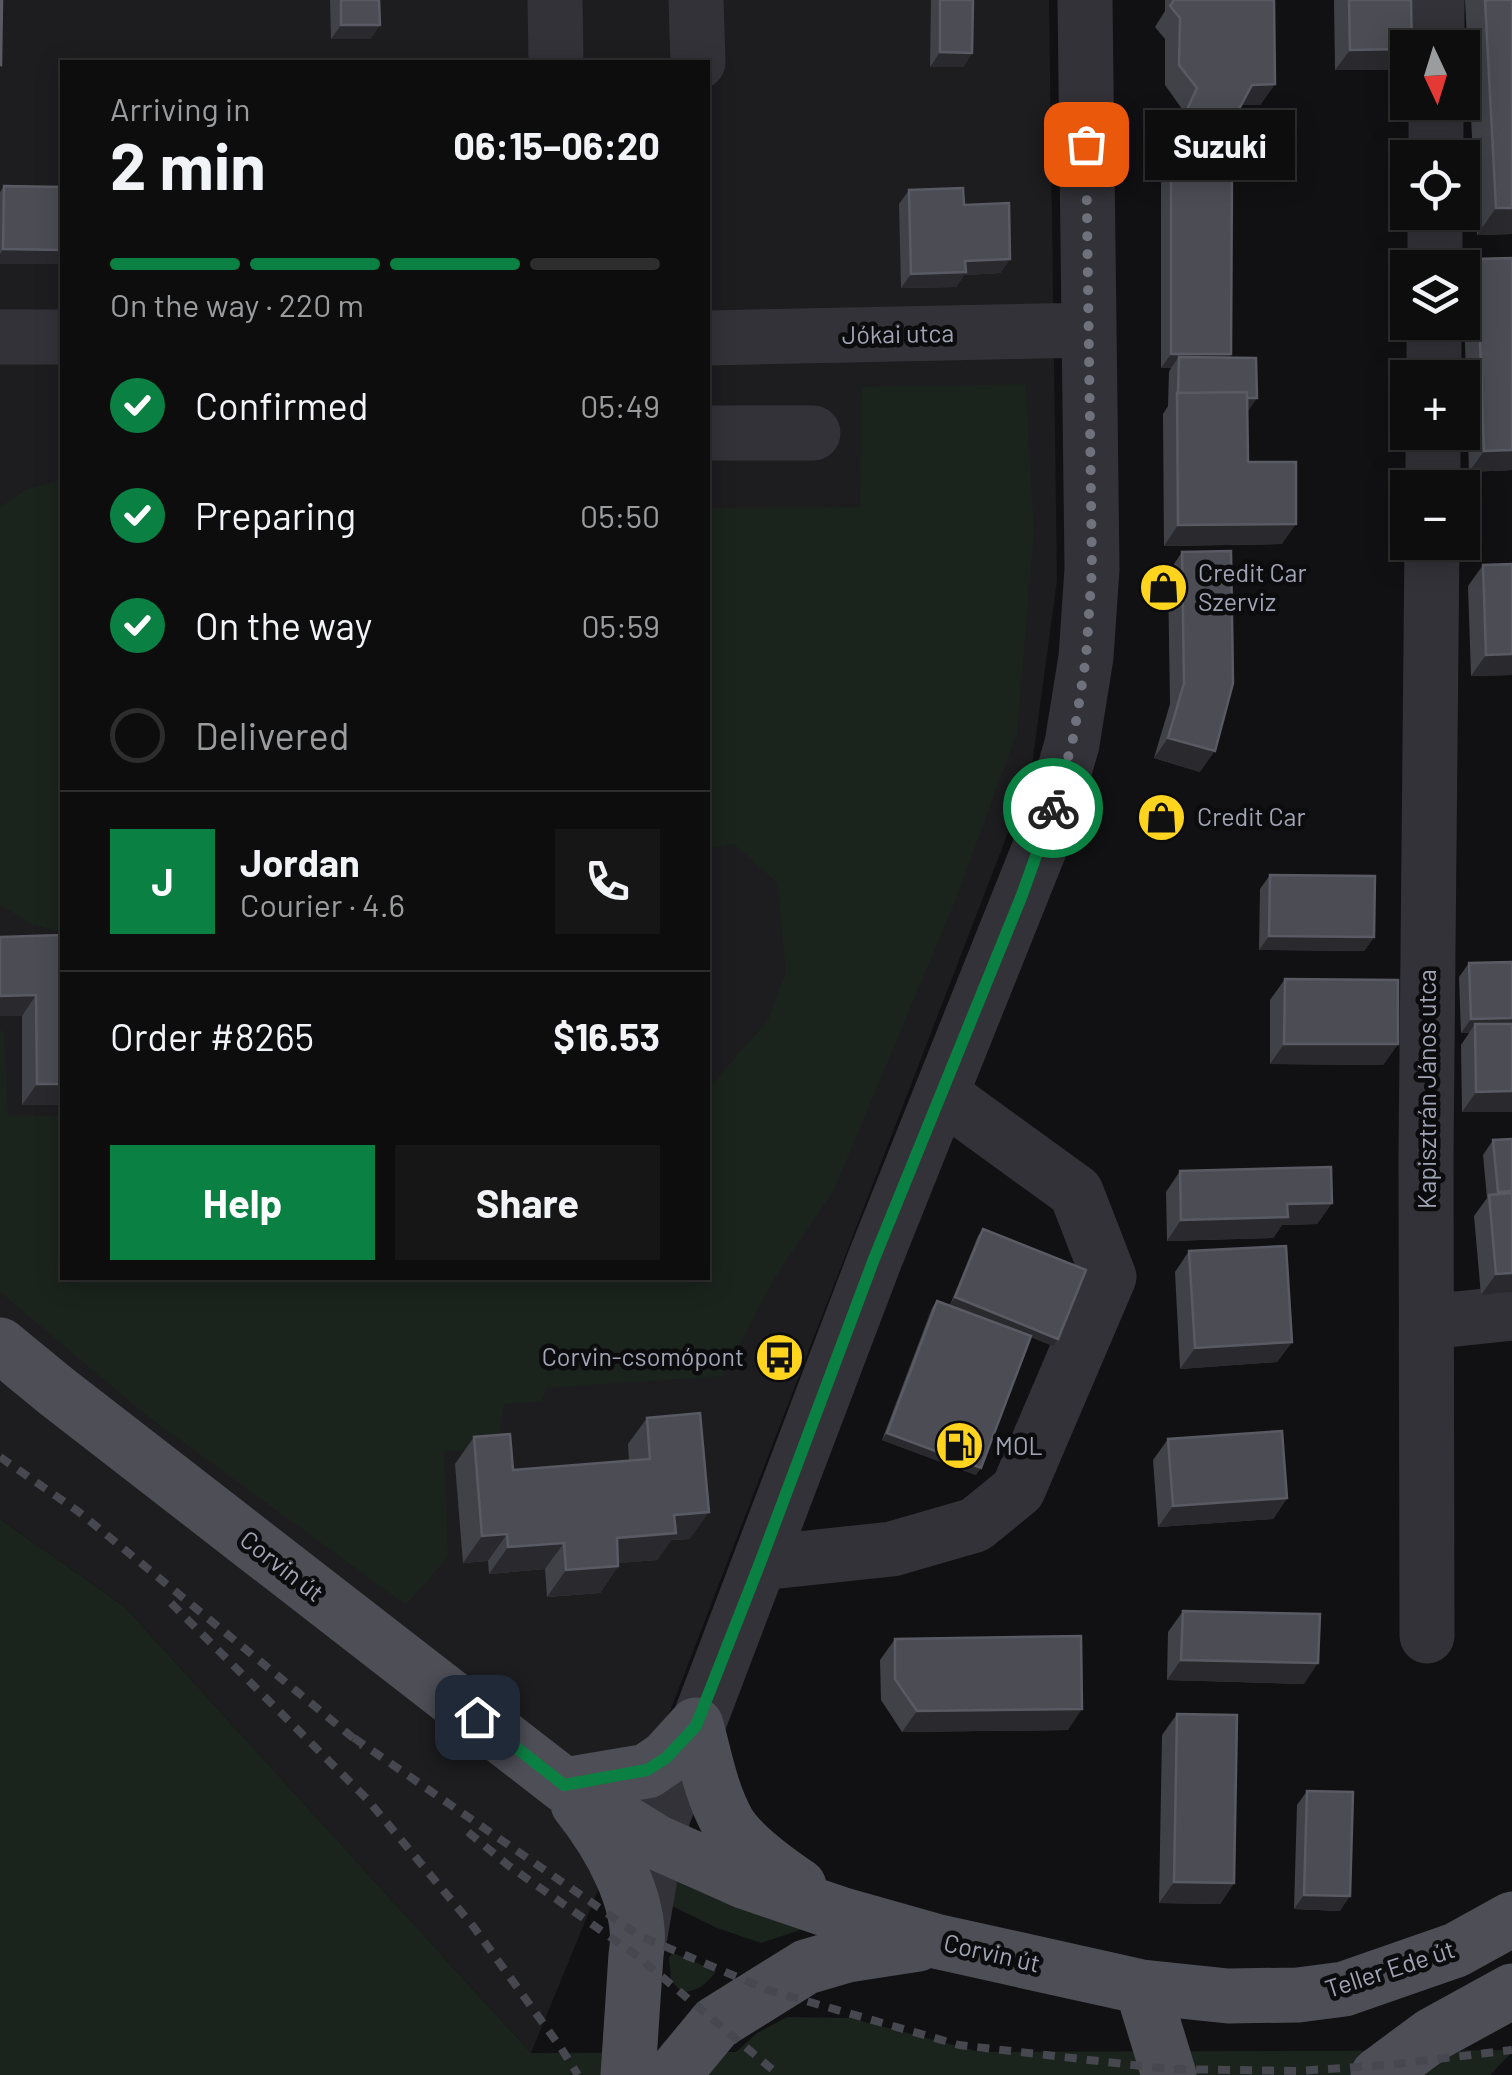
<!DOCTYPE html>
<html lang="en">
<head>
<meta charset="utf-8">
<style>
  body { margin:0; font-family:Barlow,sans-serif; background:#161617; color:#f1f3f6; height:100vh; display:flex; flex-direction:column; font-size:38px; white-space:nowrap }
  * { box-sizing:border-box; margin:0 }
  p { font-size:32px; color:#9a9c9e }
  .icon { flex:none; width:55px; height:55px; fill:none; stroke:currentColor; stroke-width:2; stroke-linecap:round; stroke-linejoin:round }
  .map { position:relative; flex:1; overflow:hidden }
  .drawer { position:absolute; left:60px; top:60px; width:650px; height:1220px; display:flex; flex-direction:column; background:#0d0d0e; border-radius:0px; box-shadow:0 5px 25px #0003,0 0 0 2px #2d2d2e }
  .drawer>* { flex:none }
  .needle { width:65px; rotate:176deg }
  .buttons { position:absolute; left:1390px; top:30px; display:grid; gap:20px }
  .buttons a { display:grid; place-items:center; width:90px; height:90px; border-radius:0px; background:#0d0d0e; box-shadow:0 5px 25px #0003,0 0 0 2px #2d2d2e; font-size:50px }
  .pin { position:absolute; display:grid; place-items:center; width:85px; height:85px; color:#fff; margin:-42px; border-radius:20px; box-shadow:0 5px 15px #0006 }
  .courier { position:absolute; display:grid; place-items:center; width:100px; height:100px; margin:-50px; border:8px solid #0b8043; border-radius:50%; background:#fff; color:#222; box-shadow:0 2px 12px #0007 }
  .bubble { position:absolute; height:70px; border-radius:0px; background:#0d0d0e; box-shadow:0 5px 25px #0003,0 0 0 2px #2d2d2e; font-size:32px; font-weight:700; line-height:70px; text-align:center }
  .summary em { font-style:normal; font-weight:700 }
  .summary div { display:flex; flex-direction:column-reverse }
  .summary { display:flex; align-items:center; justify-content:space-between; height:170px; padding:0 50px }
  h1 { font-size:65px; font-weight:700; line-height:75px }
  .bar { display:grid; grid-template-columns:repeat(4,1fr); gap:15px 10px; align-content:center; height:120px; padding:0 50px }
  .bar i { height:12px; border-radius:8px; background:#2d2d2e }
  .bar .on { background:#0b8043 }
  .bar p { grid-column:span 4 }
  .line { display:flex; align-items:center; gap:25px; padding:0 50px; border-top:2px solid #2d2d2e }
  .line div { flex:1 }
  .round { display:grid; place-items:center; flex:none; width:105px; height:105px; border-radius:0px; background:#161617 }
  ol { padding:0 50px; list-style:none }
  li { display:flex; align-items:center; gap:30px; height:110px }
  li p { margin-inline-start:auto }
  li .icon { padding:10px; border-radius:50%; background:#0b8043; color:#fff; stroke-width:4 }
  li:last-child { color:#9a9c9e }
  li i { width:55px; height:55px; border:5px solid #2d2d2e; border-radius:50% }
  .button { display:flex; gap:20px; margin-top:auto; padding:20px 50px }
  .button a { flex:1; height:115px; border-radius:0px; background:#0b8043; color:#fff; font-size:40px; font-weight:700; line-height:115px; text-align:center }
  .button a+a { background:#161617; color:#f1f3f6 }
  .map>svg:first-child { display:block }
  .built { fill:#1d1d20; fill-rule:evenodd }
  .green { fill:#1b231d }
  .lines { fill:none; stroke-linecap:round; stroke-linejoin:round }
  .minor { stroke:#323238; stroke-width:55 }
  .major { stroke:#4e4e57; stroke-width:55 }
  .rail { stroke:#47474f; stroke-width:8; stroke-dasharray:12 10; stroke-linecap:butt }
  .wall { fill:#414248 }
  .shaded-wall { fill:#2a2a2e }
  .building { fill:#4c4d54; stroke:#595a63; stroke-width:2.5 }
  .done { stroke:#6f717c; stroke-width:10; stroke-dasharray:0 18 }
  .route { stroke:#0b8043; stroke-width:12 }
  .labels { text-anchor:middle; stroke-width:9; stroke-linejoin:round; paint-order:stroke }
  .street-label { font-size:25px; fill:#a1a4b4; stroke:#0c0c0e }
  .poi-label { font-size:25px; fill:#a1a4b4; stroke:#0c0c0e; text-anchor:start }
</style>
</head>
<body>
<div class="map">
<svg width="1512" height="2075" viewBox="0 0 1512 2075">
  <rect width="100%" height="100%" fill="#111113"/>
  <!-- built -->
  <path class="built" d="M0 0H1049L1057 580 1031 773 647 1771 531 2053 125 1607 0 1519ZM62 62H708V1278H62Z"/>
  <!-- green -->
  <path class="green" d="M1026 384 1034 532 1017 733 956 899 834 1190 774 1279 723 1376 546 1388 542 1401 504 1404 498 1446 444 1452 448 1557 406 1605 146 1415 0 1292V1031H4L8 1116H62V1278H708V1089L768 1020 786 971 777 883 734 844 708 848V508L860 507 862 387Z
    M62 479V932L33 925 0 905V507L25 490Z
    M0 1519 125 1607 531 2053 736 2052 757 2033 787 2017 850 2018 980 2052 1512 2050V2052L1490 2075H0Z
    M676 1861 803 1929 761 1943 717 1928 668 1904Z
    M673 1953 716 1971C707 1984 697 1992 682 1992L671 1981 669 1957Z"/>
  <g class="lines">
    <!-- minor -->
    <path class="minor" d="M555 0 556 62
      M696 0 698 62
      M1437 48V0
      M1436 158V102
      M1435 268V212
      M0 337H62
      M708 338 1088 330
      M1434 378V322
      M708 433H813
      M1433 488V432
      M1428 1322 1512 1313
      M761 1563 892 1549 975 1525 1018 1490 1109 1277 1076 1192 941 1094
      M1427 1636 1426 1155 1432 542
      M640 1936 656 1842 664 1814 875 1259 1048 827 1072 744 1086 657 1092 569 1085 0"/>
    <!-- major -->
    <path class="major" d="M0 1345 56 1391 564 1785 656 1842 746 1882 843 1915 935 1941 1142 1987 1228 1996 1298 1995 1344 1989 1456 1950 1512 1919
      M696 1725C705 1758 711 1793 728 1823 742 1846 777 1871 799 1886
      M564 1785 647 1771 666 1758 696 1725
      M578 1804C609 1843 645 1904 636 1955L628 2075
      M1142 1987 1169 2075
      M673 2075 716 2023 806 1967 847 1955 918 1944
      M1378 2075 1432 2035 1512 1991"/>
    <!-- rail -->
    <path class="rail" d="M0 1457 79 1512 363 1746
      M171 1603 367 1799 473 1926 561 2048 578 2075
      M354 1738 640 1936 768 1990 959 2045 1168 2069 1297 2071 1388 2065 1512 2050
      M468 1832 509 1866 636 1955 779 2075"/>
  </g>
  <!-- wall -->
  <path class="wall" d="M330 0H379L380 25 370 39H331Z
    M931 0H973L972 53 963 67H930Z
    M1165 0H1274L1275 84 1260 105H1241L1231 124 1242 155 1232 170 1231 354 1229 358 1257 398 1247 412 1248 462 1282 544 1164 546 1163 414 1168 406 1169 372 1171 368H1161V183L1166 176H1165V146L1182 109 1165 85V39L1155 27 1165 11Z
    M1334 0H1411L1408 55 1397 70H1335Z
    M1465 0H1512V234L1477 235Z
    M4 186 62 187V264H0V192Z
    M909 190 964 205 1010 259 1000 273 964 275 956 287 901 288 899 204Z
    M1477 259 1512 470 1469 472 1463 280Z
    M1182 552 1200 772 1154 758 1170 704 1168 573Z
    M1512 564V675L1471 676 1468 586 1483 565Z
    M1270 875 1374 937 1364 951 1259 950 1260 889Z
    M62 935V1105H22V1016Z
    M1512 962V1112H1462L1461 1045 1469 1033H1461L1459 977 1469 963Z
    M1285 979 1398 1044 1383 1065 1270 1064V1000Z
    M1493 1140 1512 1292 1481 1295 1474 1216 1487 1198 1483 1155Z
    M1180 1171 1332 1203 1317 1224 1282 1225 1273 1238 1167 1241 1166 1192Z
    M983 1229 1053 1346 1031 1337 976 1475 882 1440 932 1308 937 1301 978 1316 950 1305 978 1236Z
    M1189 1251 1292 1342 1277 1362 1180 1369 1175 1272Z
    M647 1418 690 1539 671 1540 657 1560 618 1563V1566L600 1593 547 1597 545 1569 489 1574 488 1561 463 1563 455 1464 474 1437 513 1470 629 1461 628 1444Z
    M1168 1439 1287 1498 1273 1519 1158 1527 1153 1460Z
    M1183 1611 1304 1684 1167 1680 1168 1632Z
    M895 1639 1068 1730 902 1732 881 1700 880 1660Z
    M1177 1714 1234 1883 1220 1904 1159 1903 1162 1735Z
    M1307 1791 1340 1911 1294 1909 1297 1805Z"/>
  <!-- shaded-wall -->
  <path class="shaded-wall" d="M341 25H380L370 39H331Z
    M1408 49V55L1397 70H1335L1350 50Z
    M940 52 972 53 963 67H930Z
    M1275 84 1260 105H1237L1252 85Z
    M1180 155H1242L1228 176 1171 169 1165 176Z
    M1496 208H1512V234L1477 235Z
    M3 249 62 250V264H0V254Z
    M1010 259 1000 273 964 275 956 287 901 288 911 274 965 261Z
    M1171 354H1231L1221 369 1179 357 1171 368H1161Z
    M1257 398 1247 412 1178 399Z
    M1512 450V470L1469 472 1484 451Z
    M1296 524 1282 544 1164 546 1178 525Z
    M1512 654V675L1471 676 1486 655Z
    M1168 738 1215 751 1200 772 1154 758Z
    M1269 936 1374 937 1364 951 1259 950Z
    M36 995 22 1016H0V996Z
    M1512 1018V1032L1475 1024 1469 1033H1461L1471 1019Z
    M1284 1044H1398L1383 1065 1270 1064Z
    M37 1084H62V1105H22Z
    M1512 1091V1112H1462L1476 1092Z
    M1332 1203 1317 1224 1282 1225 1273 1238 1167 1241 1181 1220 1287 1204Z
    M1512 1273V1292L1481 1295 1496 1274Z
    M955 1297 1058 1339 1053 1346 950 1305Z
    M1292 1342 1277 1362 1180 1369 1195 1348Z
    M887 1433 981 1468 976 1475 882 1440Z
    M1287 1498 1273 1519 1158 1527 1173 1506Z
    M709 1512 690 1539 671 1540 657 1560 598 1565 617 1538 674 1515Z
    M507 1534 488 1561 463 1563 482 1536Z
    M564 1543 545 1569 489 1574 508 1547Z
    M618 1566 600 1593 547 1597 566 1570Z
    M1181 1660 1318 1663 1304 1684 1167 1680Z
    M1082 1709 1068 1730 902 1732 917 1711Z
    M1174 1882 1234 1883 1220 1904 1159 1903Z
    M1304 1895 1350 1896 1340 1911 1294 1909Z"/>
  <!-- building -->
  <path class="building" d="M0 0H2L1 65H0Z
    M341 0H379L380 25H341Z
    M940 0H973L972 53 940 52Z
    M1174 0H1274L1275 84 1252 85 1231 124 1242 125V155H1180V125L1197 88 1179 65 1180 18 1170 6Z
    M1349 0H1411L1412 48H1408V49L1350 50Z
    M1485 0H1512V208H1496Z
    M1171 169H1232L1231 354H1171Z
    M4 186 62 187V250L3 249Z
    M963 188 964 205 1009 203 1010 259 965 261 966 272 911 274 909 190Z
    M1512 258V450L1484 451 1477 259Z
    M1179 357 1256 358 1257 398H1247V392L1178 393Z
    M1247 392 1248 462H1296V524L1178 525 1177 393Z
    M1231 551 1233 683 1215 751 1168 738 1184 683 1182 552Z
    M1512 564V654L1486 655 1483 565Z
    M1270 875 1375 876 1374 937 1269 936Z
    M62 935V1084H37L36 995 0 996V937Z
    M1512 962V1018L1471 1019 1469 963Z
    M1285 979 1398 980V1044H1284Z
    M1475 1024H1512V1091L1476 1092Z
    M1512 1139V1191L1498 1192 1493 1140Z
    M1331 1167 1332 1203 1287 1204 1288 1217 1181 1220 1180 1171Z
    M1512 1193V1273L1496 1274 1489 1195Z
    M983 1229 1086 1270 1058 1339 955 1297Z
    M1286 1246 1292 1342 1195 1348 1189 1251Z
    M937 1301 1031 1336 981 1468 887 1433Z
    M700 1413 709 1512 674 1515 676 1533 617 1538 618 1566 566 1570 564 1543 508 1547 507 1534 482 1536 474 1437 510 1434 513 1470 650 1459 647 1418Z
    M1282 1431 1287 1498 1173 1506 1168 1439Z
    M1183 1611 1320 1614 1318 1663 1181 1660Z
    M1081 1636 1082 1709 917 1711 895 1679V1639Z
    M1177 1714 1237 1715 1234 1883 1174 1882Z
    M1307 1791 1353 1792 1350 1896 1304 1895Z"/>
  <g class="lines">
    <!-- done -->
    <path class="done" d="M1053 808 1072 744 1077 716 1086 658 1092 569 1086 144"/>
    <!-- route -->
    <path class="route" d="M477 1717 564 1785 647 1770 666 1758 696 1726 760 1563 874 1259 1022 895 1053 808"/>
  </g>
  <!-- icons -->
  <defs>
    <symbol id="shop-disc" viewBox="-11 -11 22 22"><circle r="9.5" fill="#fed41e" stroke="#0c0c0e"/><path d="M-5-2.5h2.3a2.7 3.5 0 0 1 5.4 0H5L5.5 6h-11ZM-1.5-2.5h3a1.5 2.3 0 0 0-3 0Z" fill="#111"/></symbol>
    <symbol id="bus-disc" viewBox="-11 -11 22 22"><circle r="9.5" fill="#fed41e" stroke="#0c0c0e"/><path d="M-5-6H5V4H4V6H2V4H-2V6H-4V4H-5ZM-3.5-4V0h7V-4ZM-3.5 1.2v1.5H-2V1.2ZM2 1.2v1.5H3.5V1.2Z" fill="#111"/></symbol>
    <symbol id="fuel-disc" viewBox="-11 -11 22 22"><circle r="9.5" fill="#fed41e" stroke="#0c0c0e"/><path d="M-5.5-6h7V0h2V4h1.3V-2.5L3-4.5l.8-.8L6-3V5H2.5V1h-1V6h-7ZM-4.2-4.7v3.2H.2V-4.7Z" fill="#111"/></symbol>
  </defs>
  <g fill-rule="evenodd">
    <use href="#shop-disc" x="1136" y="560" width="55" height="55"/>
    <use href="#shop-disc" x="1134" y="790" width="55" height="55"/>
    <use href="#bus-disc" x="752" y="1330" width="55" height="55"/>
    <use href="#fuel-disc" x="932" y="1418" width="55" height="55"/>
  </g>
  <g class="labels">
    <!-- street labels -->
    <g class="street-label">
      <text transform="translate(898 334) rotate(-1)" y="9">Jókai utca</text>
      <text transform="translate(1427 1089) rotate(-90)" y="9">Kapisztrán János utca</text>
      <text transform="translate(282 1566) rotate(38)" y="9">Corvin út</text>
      <text transform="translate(992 1953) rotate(13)" y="9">Corvin út</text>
      <text transform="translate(1390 1969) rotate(-18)" y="9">Teller Ede út</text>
    </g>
    <!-- poi labels -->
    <g class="poi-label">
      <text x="1198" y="582">Credit Car<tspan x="1198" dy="29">Szerviz</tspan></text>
      <text x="1197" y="826">Credit Car</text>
      <text x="744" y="1366" text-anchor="end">Corvin-csomópont</text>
      <text x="995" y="1455">MOL</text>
    </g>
  </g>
</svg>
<div class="buttons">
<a><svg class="needle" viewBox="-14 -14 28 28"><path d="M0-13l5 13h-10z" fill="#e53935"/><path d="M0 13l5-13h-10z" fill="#9a9c9e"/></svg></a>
<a><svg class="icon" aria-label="locate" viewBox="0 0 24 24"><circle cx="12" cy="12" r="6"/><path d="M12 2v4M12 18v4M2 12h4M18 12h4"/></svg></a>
<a><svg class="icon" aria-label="layers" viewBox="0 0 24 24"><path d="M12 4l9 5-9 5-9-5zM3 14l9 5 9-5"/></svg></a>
<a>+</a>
<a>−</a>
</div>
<div class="pin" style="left:1086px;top:144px;background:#ea580c"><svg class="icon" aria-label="bag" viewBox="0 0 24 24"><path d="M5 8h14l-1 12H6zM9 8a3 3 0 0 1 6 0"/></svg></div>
<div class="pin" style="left:477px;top:1717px;background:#1f2937"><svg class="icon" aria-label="home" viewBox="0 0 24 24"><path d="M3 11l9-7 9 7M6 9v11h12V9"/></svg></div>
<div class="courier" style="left:1053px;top:808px"><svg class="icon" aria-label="bike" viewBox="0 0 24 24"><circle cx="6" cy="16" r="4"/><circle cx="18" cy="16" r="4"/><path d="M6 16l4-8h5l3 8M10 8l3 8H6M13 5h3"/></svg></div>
<div class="bubble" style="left:1145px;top:110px;width:150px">Suzuki</div>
<section class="drawer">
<div class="summary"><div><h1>2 min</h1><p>Arriving in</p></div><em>06:15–06:20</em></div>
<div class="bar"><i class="on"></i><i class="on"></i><i class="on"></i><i></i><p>On the way · 220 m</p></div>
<ol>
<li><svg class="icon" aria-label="check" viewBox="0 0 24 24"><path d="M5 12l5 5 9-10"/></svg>Confirmed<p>05:49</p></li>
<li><svg class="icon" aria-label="check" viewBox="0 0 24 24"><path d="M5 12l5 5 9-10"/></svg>Preparing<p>05:50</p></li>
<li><svg class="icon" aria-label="check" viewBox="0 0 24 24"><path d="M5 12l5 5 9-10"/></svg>On the way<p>05:59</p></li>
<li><i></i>Delivered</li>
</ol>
<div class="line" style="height:180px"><b class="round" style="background:#0b8043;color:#fff">J</b><div><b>Jordan</b><p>Courier · 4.6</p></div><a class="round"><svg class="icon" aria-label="phone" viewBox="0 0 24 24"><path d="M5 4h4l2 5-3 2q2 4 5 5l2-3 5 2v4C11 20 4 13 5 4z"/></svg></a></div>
<div class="line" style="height:130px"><div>Order #8265</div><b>$16.53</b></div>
<div class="button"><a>Help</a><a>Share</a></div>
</section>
</div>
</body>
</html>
